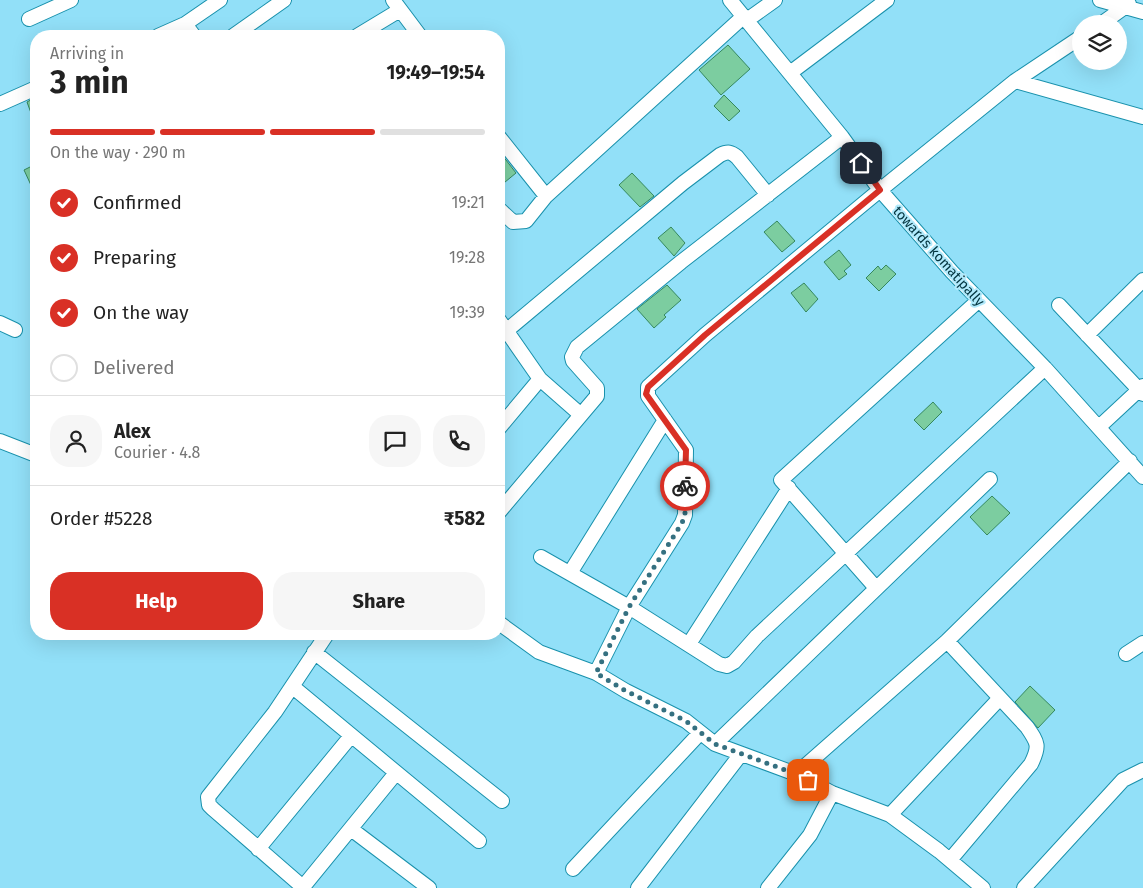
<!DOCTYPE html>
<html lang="en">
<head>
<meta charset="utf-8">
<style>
  body { margin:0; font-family:"Fira Sans",sans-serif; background:#f6f6f6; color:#222; height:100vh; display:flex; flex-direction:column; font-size:19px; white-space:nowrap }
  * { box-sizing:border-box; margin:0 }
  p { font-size:16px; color:#767676 }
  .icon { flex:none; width:28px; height:28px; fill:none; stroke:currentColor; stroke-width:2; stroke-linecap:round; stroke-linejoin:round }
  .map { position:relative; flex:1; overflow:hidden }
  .side { position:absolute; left:30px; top:30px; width:475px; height:610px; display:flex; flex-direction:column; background:#fff; border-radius:20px; box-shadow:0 5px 20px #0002 }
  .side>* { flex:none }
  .buttons { position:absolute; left:1072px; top:15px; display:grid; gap:10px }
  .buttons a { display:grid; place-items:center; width:55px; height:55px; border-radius:50%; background:#fff; box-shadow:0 5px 20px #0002; font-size:25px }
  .pin { position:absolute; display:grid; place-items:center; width:42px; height:42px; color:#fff; margin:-21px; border-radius:10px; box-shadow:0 2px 8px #0006 }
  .courier { position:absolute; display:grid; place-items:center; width:50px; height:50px; margin:-25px; border:4px solid #d93025; border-radius:50%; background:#fff; color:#222; box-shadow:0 1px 6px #0007 }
  .head em { font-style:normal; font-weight:700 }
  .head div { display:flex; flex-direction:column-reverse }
  .head { display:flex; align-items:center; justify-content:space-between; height:85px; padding:0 20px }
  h1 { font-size:32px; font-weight:700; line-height:38px }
  .bar { display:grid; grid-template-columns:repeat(4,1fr); gap:8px 5px; align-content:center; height:60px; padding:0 20px }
  .bar i { height:6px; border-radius:4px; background:#e0e0e0 }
  .bar .current { background:#d93025 }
  .bar p { grid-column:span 4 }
  .line { display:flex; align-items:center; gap:12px; padding:0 20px; border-top:1px solid #e0e0e0 }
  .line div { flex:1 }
  .round { display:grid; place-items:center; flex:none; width:52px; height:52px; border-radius:20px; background:#f6f6f6 }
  ol { padding:0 20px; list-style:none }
  li { display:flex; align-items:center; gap:15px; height:55px }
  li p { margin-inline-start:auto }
  li .icon { padding:5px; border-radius:50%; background:#d93025; color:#fff; stroke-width:4 }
  li:last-child { color:#767676 }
  li i { width:28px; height:28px; border:2px solid #e0e0e0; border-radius:50% }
  .button { display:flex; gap:10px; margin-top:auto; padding:10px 20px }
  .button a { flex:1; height:58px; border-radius:20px; background:#d93025; color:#fff; font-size:20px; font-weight:700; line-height:58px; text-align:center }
  .button a+a { background:#f6f6f6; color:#222 }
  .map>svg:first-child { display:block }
  .building { fill:#7ccda0; stroke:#35885e }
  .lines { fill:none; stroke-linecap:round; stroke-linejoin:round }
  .minor-casing { stroke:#1991ac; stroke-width:16 }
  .minor { stroke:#fff; stroke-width:14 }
  .done { stroke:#357080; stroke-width:5; stroke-dasharray:0 9 }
  .route { stroke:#d93025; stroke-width:6 }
  .labels { text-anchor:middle; stroke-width:4; stroke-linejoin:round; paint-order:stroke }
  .street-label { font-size:14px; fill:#03343f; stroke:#b1eafc }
</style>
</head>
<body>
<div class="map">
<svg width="1143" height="888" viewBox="0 0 1143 888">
  <rect width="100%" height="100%" fill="#92e0f8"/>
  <!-- building -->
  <path class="building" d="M728 45 750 69 721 95 699 70Z
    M724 95 740 111 729 121 714 106Z
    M36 97V124H35L27 102Z
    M499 151 516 173 499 187Z
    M34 165 36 170V196L24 170Z
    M632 173 654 196 640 207 619 185Z
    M777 221 795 241 782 252 764 232Z
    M671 227 685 243 674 256 658 238Z
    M839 250 851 265 844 271 847 274 839 280 824 262Z
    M886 265 896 274 879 291 866 278 878 266 881 270Z
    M804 283 818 299 806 312 791 293Z
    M667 285 681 300 664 315 666 317 654 328 637 309Z
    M933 402 942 412 924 430 914 420Z
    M992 496 1010 513 987 535 970 517Z
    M1030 686 1055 710 1038 728 1015 702Z"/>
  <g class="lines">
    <defs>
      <path id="minor" d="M393 0 420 36
        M730 0 842 137 880 190 952 272 1045 368 1143 477
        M1100 0 1143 12
        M29 19 71 0
        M747 20 775 0
        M185 24 194 36
        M1101 24 1129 4
        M158 36 185 24 220 0
        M233 36 284 0
        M357 36 400 10
        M790 73 887 0
        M1015 81 1143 117
        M0 104 36 88
        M499 137 546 196 526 221 513 222 499 209
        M546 196 744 16
        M1059 305 1143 394
        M499 320 540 379 581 415
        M0 323 15 330
        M1087 335 1143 280
        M499 337 683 183 720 155C728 151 731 152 737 157L768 195
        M1099 427 1143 386
        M499 428 540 379
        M0 441 36 455
        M499 512 597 396V388L573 361 572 357 577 347 681 262 842 137
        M541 557 629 607 719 664 727 666 734 662 757 636 1045 368
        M570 573 665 420
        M876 588 781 480 979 300
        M499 623 539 652 596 673 626 691 686 721 715 744 796 774 832 793 890 815 939 851 983 888
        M947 641 1027 727C1038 743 1040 746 1031 764L950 860
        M689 644 789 488
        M314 652 502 801
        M1126 654 1143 643
        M596 673 629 607 682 523 685 515 686 450 648 396V387L705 335 880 190 1015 81 1081 37
        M293 687 479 841
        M715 744 990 479
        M796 774 947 641 1130 461
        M890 815 1000 698
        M351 829 429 888
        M258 849 351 736
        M573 869 700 733
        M303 887 396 773
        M304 888 213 809 209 805 208 797 275 712 327 634
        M638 888 741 754
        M768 888 810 835 832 793
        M1024 888 1123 780 1143 770"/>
    </defs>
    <!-- minor casing -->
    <use href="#minor" class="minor-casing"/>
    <!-- minor -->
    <use href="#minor" class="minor"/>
  </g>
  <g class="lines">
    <!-- done -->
    <path class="done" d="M685 486V515L682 523 629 607 596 673 626 691 686 721 715 744 796 774 808 780"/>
    <!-- route -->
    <path class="route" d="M685 486 686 450 646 394 648 387 705 335 880 190 861 163"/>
  </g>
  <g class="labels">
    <!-- street labels -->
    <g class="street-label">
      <text transform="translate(939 256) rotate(48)" y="5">towards komatipally</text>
    </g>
  </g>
</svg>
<div class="buttons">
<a><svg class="icon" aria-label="layers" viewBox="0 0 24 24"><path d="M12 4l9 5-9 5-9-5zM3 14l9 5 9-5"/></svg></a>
</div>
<div class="pin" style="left:808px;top:780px;background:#ea580c"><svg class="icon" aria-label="bag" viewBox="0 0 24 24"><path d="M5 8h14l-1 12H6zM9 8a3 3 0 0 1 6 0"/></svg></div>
<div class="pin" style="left:861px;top:163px;background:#1f2937"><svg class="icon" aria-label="home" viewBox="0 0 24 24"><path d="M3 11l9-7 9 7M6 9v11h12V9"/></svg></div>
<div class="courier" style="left:685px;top:486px"><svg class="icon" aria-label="bike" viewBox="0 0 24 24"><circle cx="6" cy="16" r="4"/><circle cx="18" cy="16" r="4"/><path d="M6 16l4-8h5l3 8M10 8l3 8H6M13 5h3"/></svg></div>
<section class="side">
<div class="head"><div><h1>3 min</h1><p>Arriving in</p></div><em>19:49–19:54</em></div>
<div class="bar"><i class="current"></i><i class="current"></i><i class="current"></i><i></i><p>On the way · 290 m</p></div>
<ol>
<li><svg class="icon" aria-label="check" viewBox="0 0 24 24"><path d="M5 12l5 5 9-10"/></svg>Confirmed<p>19:21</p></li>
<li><svg class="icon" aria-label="check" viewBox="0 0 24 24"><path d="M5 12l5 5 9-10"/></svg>Preparing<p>19:28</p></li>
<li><svg class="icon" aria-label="check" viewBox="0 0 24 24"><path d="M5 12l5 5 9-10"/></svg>On the way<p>19:39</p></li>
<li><i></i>Delivered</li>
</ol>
<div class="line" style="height:90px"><a class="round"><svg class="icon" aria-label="person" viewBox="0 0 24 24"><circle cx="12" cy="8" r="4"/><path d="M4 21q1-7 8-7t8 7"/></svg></a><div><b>Alex</b><p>Courier · 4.8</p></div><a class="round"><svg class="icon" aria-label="chat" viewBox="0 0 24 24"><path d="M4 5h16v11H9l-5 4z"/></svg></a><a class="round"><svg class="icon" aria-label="phone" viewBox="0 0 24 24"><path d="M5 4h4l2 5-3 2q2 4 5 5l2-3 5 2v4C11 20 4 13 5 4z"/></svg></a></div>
<div class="line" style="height:65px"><div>Order #5228</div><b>₹582</b></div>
<div class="button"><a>Help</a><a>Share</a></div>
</section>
</div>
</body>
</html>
